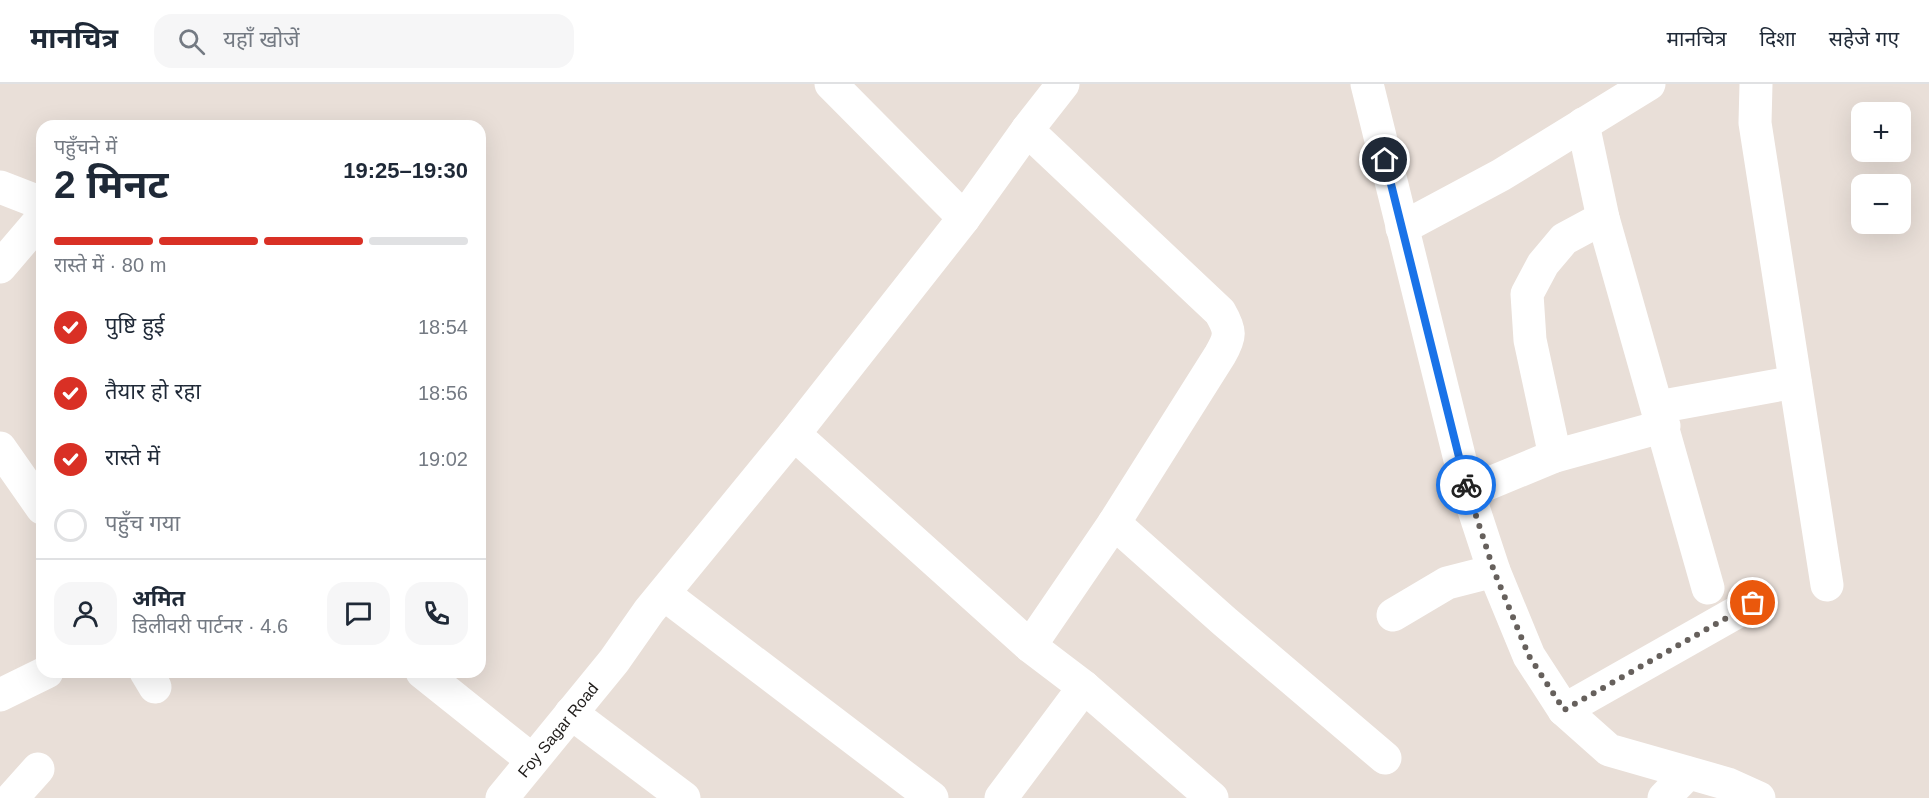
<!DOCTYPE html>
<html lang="hi">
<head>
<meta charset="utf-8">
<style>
  body { margin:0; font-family:Helvetica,"Noto Sans Devanagari",sans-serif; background:#f6f6f7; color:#1f2937; height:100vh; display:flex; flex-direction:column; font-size:22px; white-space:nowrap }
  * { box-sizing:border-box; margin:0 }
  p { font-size:20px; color:#747a83 }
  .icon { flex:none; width:33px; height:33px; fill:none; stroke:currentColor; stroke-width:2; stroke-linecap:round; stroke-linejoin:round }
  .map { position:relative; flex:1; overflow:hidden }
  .details { position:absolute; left:36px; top:36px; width:450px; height:558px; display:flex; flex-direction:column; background:#fff; border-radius:18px; box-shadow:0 6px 24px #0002 }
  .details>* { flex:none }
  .tools { position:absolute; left:1851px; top:18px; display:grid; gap:12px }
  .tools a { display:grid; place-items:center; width:60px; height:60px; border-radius:12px; background:#fff; box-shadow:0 6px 24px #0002; font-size:30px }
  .pin { position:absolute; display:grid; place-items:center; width:51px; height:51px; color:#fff; margin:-26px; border:3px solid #fff; border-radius:50%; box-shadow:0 2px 6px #0007 }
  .courier { position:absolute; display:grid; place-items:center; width:60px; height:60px; margin:-30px; border:4px solid #1a73e8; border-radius:50%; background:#fff; color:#222; box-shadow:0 2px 8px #0007 }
  .summary em { font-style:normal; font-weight:700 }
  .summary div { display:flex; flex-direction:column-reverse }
  .summary { display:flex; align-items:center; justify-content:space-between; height:102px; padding:0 18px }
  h1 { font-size:39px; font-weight:700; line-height:45px }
  .bar { display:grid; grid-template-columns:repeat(4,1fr); gap:9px 6px; align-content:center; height:72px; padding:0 18px }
  .bar i { height:8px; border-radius:4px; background:#e0e1e3 }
  .bar .on { background:#d93025 }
  .bar p { grid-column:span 4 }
  .line { display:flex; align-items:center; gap:15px; padding:0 18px; border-top:2px solid #e0e1e3 }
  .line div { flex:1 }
  .round { display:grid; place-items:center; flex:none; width:63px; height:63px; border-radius:18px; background:#f6f6f7 }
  ol { padding:0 18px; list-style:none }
  li { display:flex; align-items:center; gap:18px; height:66px }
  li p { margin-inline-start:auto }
  li .icon { padding:6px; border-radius:50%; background:#d93025; color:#fff; stroke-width:4 }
  li:last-child { color:#747a83 }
  li i { width:33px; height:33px; border:3px solid #e0e1e3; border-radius:50% }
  header { display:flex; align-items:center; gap:36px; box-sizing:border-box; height:84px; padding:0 30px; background:#fff; border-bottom:2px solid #e0e1e3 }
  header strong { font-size:28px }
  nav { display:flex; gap:33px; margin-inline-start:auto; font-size:21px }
  .search { width:420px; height:54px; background:#f6f6f7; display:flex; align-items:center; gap:15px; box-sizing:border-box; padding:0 21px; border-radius:18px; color:#747a83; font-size:22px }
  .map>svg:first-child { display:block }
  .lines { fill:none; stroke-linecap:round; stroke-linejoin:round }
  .minor { stroke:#fff; stroke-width:33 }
  .done { stroke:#66605c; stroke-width:6; stroke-dasharray:0 10.8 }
  .route { stroke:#1a73e8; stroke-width:8 }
  .labels { text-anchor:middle; stroke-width:5; stroke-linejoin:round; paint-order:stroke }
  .street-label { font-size:16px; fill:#1f1c1a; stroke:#e9dfd8 }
</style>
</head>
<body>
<header>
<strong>मानचित्र</strong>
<div class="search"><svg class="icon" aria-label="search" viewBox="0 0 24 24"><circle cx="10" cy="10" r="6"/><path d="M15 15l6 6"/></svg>यहाँ खोजें</div>
<nav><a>मानचित्र</a><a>दिशा</a><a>सहेजे गए</a></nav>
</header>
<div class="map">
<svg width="1929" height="714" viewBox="0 0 1929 714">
  <rect width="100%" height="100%" fill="#e9dfd8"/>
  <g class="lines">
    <!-- minor -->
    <g class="minor">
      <path d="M831 0 964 134"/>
      <path d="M1367 0 1468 408 1494 487 1529 572 1564 626 1609 666 1728 700 1759 714"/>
      <path d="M1756 0 1755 39 1827 501"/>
      <path d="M1583 40 1603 134 1708 504"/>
      <path d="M1027 46 1220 228C1231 247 1231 252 1220 271L1114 439 1030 562"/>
      <path d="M0 103 31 115 42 123"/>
      <path d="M1402 144 1501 91 1649 0"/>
      <path d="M0 183 42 134"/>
      <path d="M1658 323 1795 298"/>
      <path d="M794 350 1030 562 1084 603 1212 714"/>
      <path d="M0 364 42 424"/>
      <path d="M1555 372 1530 256 1527 210 1543 180 1564 155 1603 134"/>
      <path d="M1468 408 1555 372 1664 342"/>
      <path d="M1114 439 1224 537 1385 674"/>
      <path d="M664 510 932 714"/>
      <path d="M1393 531 1447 499 1494 487"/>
      <path d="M146 588 155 603"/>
      <path d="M422 588 532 676"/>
      <path d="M0 611 47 588"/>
      <path d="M1564 626 1753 519"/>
      <path d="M571 629 684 714"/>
      <path d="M12 714 38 685"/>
      <path id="s1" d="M502 714 614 577 649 527 794 350 964 134 1027 46 1063 0"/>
      <path d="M1001 714 1084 603"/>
      <path d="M1664 714 1688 689"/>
    </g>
  </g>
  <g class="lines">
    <!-- done -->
    <path class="done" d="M1466 401 1494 487 1529 572 1564 626 1753 519"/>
    <!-- route -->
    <path class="route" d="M1385 76 1466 401"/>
  </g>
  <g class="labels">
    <!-- street labels -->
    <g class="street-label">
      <text dy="6" stroke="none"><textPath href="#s1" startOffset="88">Foy Sagar Road</textPath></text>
    </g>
  </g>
</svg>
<div class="tools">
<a>+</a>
<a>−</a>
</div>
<div class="pin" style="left:1753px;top:519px;background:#ea580c"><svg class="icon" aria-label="bag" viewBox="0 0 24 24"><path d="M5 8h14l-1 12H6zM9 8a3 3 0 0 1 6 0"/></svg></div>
<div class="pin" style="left:1385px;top:76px;background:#1f2937"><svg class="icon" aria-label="home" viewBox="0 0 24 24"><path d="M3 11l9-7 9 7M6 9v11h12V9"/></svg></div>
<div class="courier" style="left:1466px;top:401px"><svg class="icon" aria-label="bike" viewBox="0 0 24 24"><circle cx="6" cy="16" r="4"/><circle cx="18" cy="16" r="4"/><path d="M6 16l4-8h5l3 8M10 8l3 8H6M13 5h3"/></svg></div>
<section class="details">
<div class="summary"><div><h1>2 मिनट</h1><p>पहुँचने में</p></div><em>19:25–19:30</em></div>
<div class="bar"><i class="on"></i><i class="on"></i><i class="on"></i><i></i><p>रास्ते में · 80 m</p></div>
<ol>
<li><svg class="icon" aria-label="check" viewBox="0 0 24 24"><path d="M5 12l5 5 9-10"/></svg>पुष्टि हुई<p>18:54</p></li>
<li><svg class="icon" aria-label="check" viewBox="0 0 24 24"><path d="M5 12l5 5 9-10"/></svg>तैयार हो रहा<p>18:56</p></li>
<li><svg class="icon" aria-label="check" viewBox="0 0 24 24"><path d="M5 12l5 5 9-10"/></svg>रास्ते में<p>19:02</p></li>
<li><i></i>पहुँच गया</li>
</ol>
<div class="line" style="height:108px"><a class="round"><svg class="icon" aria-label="person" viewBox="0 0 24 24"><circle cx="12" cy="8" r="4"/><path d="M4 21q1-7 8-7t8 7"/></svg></a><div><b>अमित</b><p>डिलीवरी पार्टनर · 4.6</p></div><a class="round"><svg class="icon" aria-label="chat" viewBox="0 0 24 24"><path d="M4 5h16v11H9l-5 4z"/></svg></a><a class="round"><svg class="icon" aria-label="phone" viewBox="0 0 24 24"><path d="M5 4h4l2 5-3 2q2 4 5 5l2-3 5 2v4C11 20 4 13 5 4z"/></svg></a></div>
</section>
</div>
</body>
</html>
